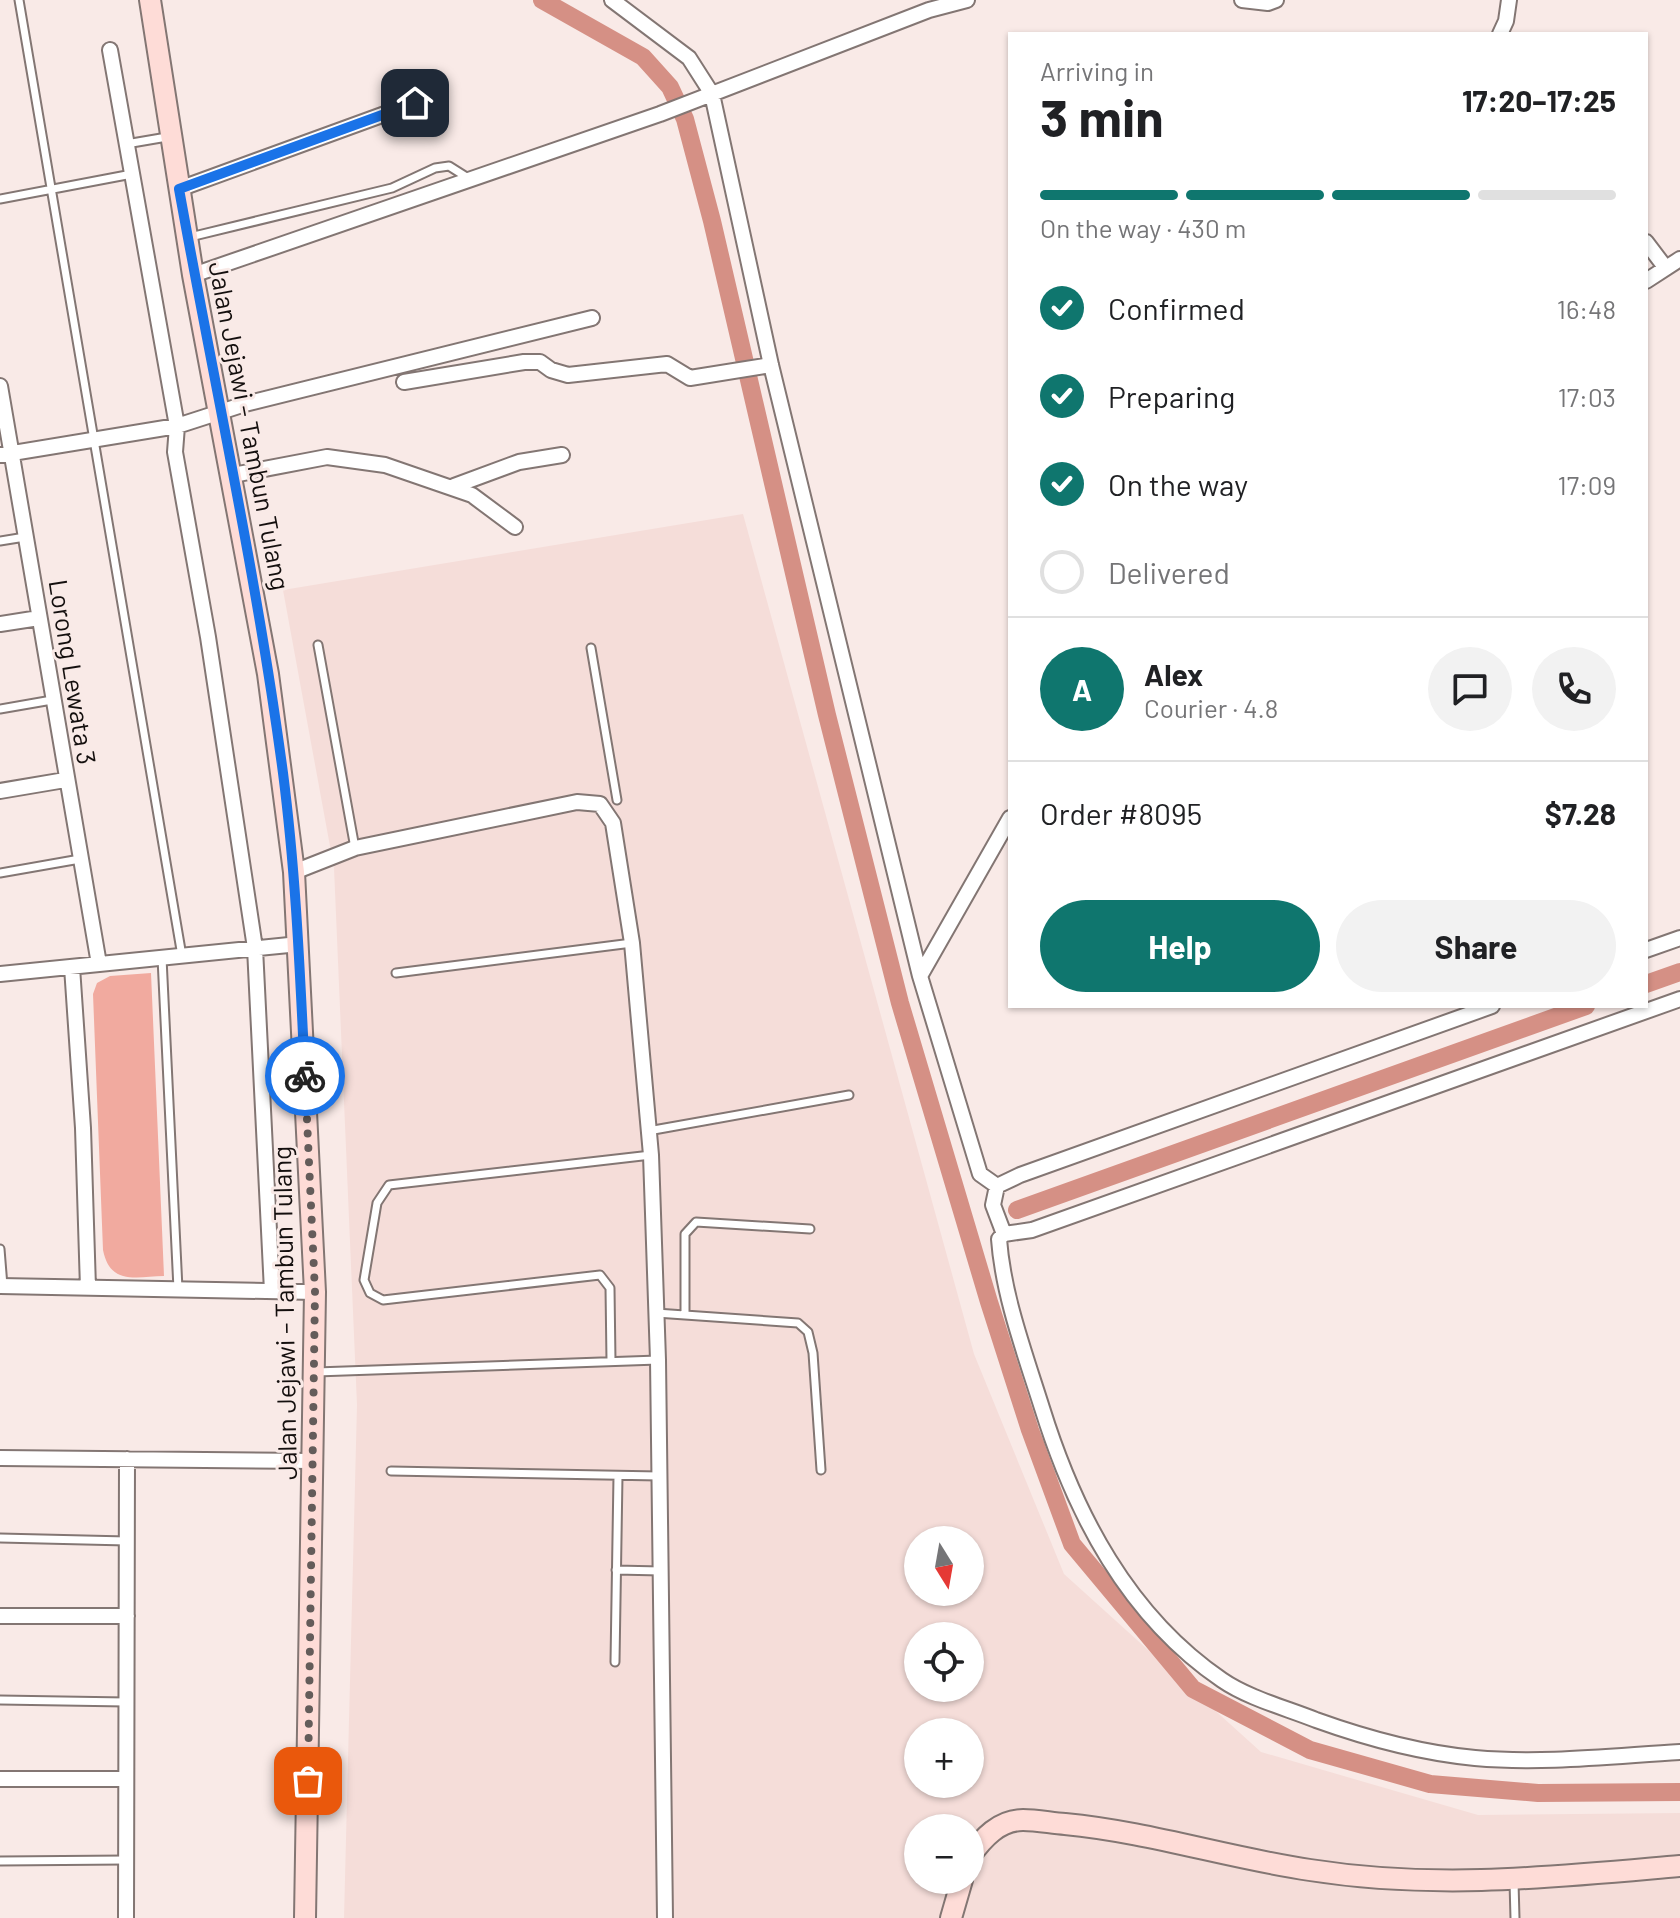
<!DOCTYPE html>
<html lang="en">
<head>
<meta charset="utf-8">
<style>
  body { margin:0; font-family:Barlow,sans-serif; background:#f2f2f2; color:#202124; height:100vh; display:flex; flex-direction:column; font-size:30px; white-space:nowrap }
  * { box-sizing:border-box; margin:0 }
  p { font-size:26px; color:#757577 }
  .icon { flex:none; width:44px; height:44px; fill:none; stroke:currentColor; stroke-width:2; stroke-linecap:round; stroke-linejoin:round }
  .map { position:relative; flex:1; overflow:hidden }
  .sheet { position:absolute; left:1008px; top:32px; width:640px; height:976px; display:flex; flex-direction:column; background:#fff; border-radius:0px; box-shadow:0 2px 6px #0004 }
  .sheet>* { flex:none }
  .needle { width:52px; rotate:169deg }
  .controls { position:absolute; left:904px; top:1526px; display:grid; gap:16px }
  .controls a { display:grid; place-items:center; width:80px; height:80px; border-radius:50%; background:#fff; box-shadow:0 2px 6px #0004; font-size:40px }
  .pin { position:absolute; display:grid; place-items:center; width:68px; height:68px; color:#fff; margin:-34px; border-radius:16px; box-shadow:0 4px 12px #0006 }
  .courier { position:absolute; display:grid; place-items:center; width:80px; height:80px; margin:-40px; border:6px solid #1a73e8; border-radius:50%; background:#fff; color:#222; box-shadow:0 2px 10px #0007 }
  .head em { font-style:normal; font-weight:700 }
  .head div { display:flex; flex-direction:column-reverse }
  .head { display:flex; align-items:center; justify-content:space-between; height:136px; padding:0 32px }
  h1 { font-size:52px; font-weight:700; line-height:60px }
  .bar { display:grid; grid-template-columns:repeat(4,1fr); gap:12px 8px; align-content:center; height:96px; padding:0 32px }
  .bar i { height:10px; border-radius:6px; background:#e0e0e0 }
  .bar .current { background:#0f766e }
  .bar p { grid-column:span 4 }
  .line { display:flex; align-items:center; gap:20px; padding:0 32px; border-top:2px solid #e0e0e0 }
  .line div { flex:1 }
  .round { display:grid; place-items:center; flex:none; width:84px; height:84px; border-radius:42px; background:#f2f2f2 }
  ol { padding:0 32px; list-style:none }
  li { display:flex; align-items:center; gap:24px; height:88px }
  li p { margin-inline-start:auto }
  li .icon { padding:8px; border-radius:50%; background:#0f766e; color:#fff; stroke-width:4 }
  li:last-child { color:#757577 }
  li i { width:44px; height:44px; border:4px solid #e0e0e0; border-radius:50% }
  .button { display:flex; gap:16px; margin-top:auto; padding:16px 32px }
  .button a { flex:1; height:92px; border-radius:48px; background:#0f766e; color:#fff; font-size:32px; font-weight:700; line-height:92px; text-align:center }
  .button a+a { background:#f2f2f2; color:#202124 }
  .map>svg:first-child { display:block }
  .built { fill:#f5ddd9; fill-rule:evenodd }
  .forest { fill:#f1aa9f }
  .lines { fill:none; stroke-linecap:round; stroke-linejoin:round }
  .canal { stroke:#d59085; stroke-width:18 }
  .lane-casing { stroke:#837673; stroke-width:11 }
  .street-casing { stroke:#837673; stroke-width:18 }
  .secondary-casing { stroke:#837673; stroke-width:24 }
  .lane { stroke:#fff; stroke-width:7 }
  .street { stroke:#fff; stroke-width:14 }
  .secondary { stroke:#fedcd7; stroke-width:20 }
  .done { stroke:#645c5a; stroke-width:8; stroke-dasharray:0 14.4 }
  .route { stroke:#1a73e8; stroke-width:10 }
  .labels { text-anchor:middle; stroke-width:6; stroke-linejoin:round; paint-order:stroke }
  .street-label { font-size:26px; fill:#140f0e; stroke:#f9eae7 }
</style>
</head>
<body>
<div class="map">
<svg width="1680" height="1918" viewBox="0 0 1680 1918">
  <rect width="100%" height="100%" fill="#f9eae7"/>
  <!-- built -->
  <path class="built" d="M743 514 974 1354 1064 1574 1261 1752 1478 1815 1680 1813V1918H344L357 1405 334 868 283 590ZM918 1540H970V1592H918ZM918 1636H970V1688H918ZM918 1732H970V1784H918ZM918 1828H970V1880H918Z"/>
  <!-- forest -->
  <path class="forest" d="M151 973 164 1276C135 1277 110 1285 103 1250L93 994 97 983 110 976Z"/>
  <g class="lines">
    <!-- canal -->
    <path class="canal" d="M542 0 643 57 670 87 685 119 712 221 827 715 900 1003 989 1302 1030 1430 1072 1544 1193 1689 1310 1750 1430 1784 1538 1793 1680 1792
      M1646 984 1680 972
      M1017 1210 1586 1006"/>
    <defs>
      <path id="lane" d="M19 0 182 956
        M126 144 167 137
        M0 199 132 174
        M190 237 392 188 435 168 449 166 468 178
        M0 541 25 537
        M318 645 355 848
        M591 648 617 800
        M0 709 52 700
        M0 873 80 859
        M162 958 178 1289
        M396 973 632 943
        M648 1131 849 1095
        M0 1249 3 1286
        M656 1313 798 1323 808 1332 813 1353 821 1470
        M685 1314V1234L696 1222 810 1229
        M611 1361 610 1288 600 1275 383 1300 370 1293 364 1280 377 1203 389 1185 651 1155
        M316 1372 658 1360
        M391 1471 659 1476
        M0 1538 127 1541
        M616 1570 661 1571
        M615 1662 618 1476
        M0 1700 126 1702
        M0 1861 126 1860
        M1514 1882 1515 1918"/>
      <path id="street" d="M612 0 689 58 712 94 771 365 920 976 980 1174 997 1186
        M1242 0 1268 3 1276 0
        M1500 34 1506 21 1509 0
        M110 50 177 426 175 452 208 637 255 948 272 1291
        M179 189 415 103
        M1646 242 1665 267
        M193 275 660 114 929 10 967 0
        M1646 281 1680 259
        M404 382 524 362H540L551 370 568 375 667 364 690 378 771 365
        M0 386 99 964
        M0 455 177 426 245 404 592 318
        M233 475 327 457 385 465 472 495 515 527
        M454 486 519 462 562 455
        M0 624 39 618
        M0 791 65 780
        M294 872 355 848 577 802 600 804 613 823 632 943 651 1155 658 1360 665 1918
        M1646 950 1680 938
        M72 967 83 1128 88 1288
        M0 974 299 944
        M920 976 1010 818
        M997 1186 993 1205 1004 1234 1032 1230 1680 999
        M997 1186 1020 1175 1492 1006
        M1004 1234 999 1239C1003 1295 1025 1354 1042 1408 1075 1514 1128 1616 1222 1680 1248 1698 1286 1708 1316 1720 1366 1738 1422 1753 1475 1758 1543 1764 1612 1756 1680 1752
        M0 1286 315 1292
        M0 1458 314 1461
        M0 1616H127
        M0 1779H126
        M126 1918 127 1459"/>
      <path id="secondary" d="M150 0 193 275 268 674 294 872 315 1292 305 1918
        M970 1856C983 1838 999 1820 1023 1820 1037 1820 1051 1823 1065 1824 1149 1832 1228 1858 1310 1870 1437 1890 1554 1877 1680 1866
        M951 1918 962 1880"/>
    </defs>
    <!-- lane casing -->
    <use href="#lane" class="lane-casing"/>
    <!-- street casing -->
    <use href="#street" class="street-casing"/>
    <!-- secondary casing -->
    <use href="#secondary" class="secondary-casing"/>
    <!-- lane -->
    <use href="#lane" class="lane"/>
    <!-- street -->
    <use href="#street" class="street"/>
    <!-- secondary -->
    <use href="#secondary" class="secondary"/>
  </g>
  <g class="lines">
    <!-- done -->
    <path class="done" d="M305 1076 315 1292 308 1781"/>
    <!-- route -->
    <path class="route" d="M305 1076C300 974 296 874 283 773 257 577 214 383 179 189L415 103"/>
  </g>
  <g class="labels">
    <!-- street labels -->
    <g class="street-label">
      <text transform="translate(249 426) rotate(79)" y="9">Jalan Jejawi – Tambun Tulang</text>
      <text transform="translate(72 672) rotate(81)" y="9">Lorong Lewata 3</text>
      <text transform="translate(285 1313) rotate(-91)" y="9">Jalan Jejawi – Tambun Tulang</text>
    </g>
  </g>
</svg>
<div class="controls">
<a><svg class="needle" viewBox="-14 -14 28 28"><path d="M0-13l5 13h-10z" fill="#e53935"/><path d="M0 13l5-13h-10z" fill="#757577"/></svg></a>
<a><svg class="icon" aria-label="locate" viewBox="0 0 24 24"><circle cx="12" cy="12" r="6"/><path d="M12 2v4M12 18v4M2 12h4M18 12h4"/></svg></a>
<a>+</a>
<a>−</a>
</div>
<div class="pin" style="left:308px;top:1781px;background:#ea580c"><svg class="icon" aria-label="bag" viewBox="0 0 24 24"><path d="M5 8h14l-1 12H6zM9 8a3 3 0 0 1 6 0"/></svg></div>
<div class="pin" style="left:415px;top:103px;background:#1f2937"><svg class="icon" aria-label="home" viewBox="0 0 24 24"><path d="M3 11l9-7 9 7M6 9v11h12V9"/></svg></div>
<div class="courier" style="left:305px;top:1076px"><svg class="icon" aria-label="bike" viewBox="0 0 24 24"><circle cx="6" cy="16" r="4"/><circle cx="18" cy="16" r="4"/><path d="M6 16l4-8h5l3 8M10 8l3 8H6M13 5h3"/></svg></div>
<section class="sheet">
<div class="head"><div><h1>3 min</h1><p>Arriving in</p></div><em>17:20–17:25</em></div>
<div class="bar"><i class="current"></i><i class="current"></i><i class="current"></i><i></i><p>On the way · 430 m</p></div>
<ol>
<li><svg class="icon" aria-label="check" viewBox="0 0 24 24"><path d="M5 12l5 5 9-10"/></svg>Confirmed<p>16:48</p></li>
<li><svg class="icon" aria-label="check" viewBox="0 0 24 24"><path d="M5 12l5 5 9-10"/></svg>Preparing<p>17:03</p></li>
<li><svg class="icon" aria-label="check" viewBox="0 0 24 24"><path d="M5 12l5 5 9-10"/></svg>On the way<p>17:09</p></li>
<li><i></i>Delivered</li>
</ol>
<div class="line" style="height:144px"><b class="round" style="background:#0f766e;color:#fff">A</b><div><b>Alex</b><p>Courier · 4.8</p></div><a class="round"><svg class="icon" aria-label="chat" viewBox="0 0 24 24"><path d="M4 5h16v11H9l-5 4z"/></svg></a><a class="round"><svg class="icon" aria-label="phone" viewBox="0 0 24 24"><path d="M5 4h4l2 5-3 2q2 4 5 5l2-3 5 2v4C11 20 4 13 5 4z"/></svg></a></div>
<div class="line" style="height:104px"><div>Order #8095</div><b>$7.28</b></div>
<div class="button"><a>Help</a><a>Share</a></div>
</section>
</div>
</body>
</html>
